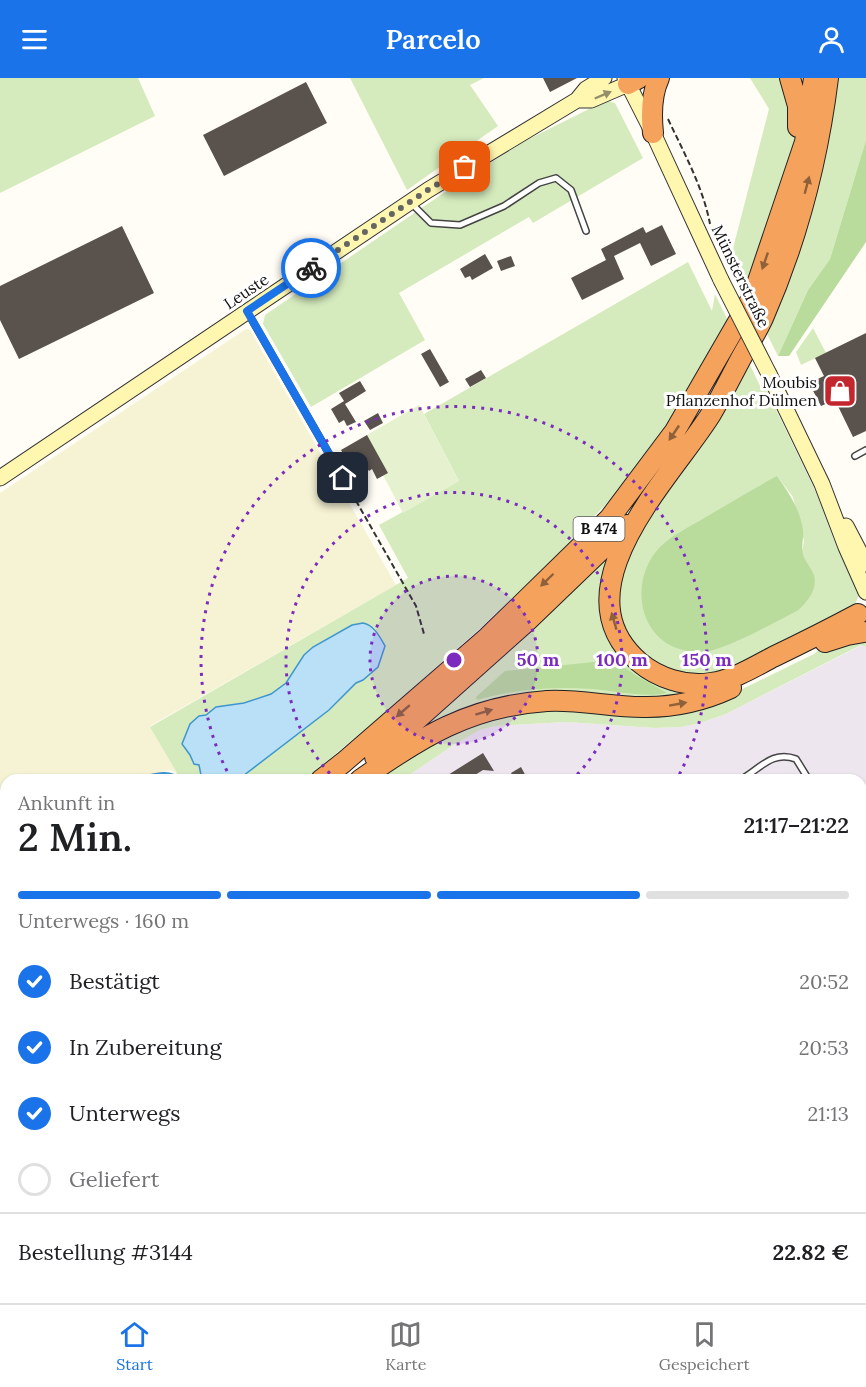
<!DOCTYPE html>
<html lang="de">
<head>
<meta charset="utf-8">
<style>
  body { margin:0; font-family:Lora,serif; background:#f2f2f2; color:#202124; height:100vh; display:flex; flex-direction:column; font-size:22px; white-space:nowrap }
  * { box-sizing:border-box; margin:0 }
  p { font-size:20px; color:#757577 }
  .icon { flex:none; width:33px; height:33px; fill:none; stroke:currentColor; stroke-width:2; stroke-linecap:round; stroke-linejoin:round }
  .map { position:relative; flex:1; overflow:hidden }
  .panel { position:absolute; left:0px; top:696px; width:867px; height:530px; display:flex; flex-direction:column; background:#fff; border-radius:18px 18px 0 0; box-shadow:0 2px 4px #0004 }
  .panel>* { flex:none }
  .pin { position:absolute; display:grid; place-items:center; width:51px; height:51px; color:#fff; margin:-26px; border-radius:12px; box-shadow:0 3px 9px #0006 }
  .courier { position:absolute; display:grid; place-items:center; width:60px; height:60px; margin:-30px; border:4px solid #1a73e8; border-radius:50%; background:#fff; color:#222; box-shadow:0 2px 8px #0007 }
  .summary em { font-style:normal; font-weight:600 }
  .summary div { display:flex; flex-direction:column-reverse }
  .summary { display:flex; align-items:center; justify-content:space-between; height:102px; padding:0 18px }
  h1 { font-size:39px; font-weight:600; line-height:45px }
  .bar { display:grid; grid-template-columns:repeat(4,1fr); gap:9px 6px; align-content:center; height:72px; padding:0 18px }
  .bar i { height:8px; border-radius:4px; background:#e0e0e0 }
  .bar .on { background:#1a73e8 }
  .bar p { grid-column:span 4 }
  .line { display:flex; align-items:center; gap:15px; padding:0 18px; border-top:2px solid #e0e0e0 }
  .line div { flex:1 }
  ol { padding:0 18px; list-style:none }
  li { display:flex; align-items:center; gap:18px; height:66px }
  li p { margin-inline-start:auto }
  li .icon { padding:6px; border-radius:50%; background:#1a73e8; color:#fff; stroke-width:4 }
  li:last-child { color:#757577 }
  li i { width:33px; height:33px; border:3px solid #e0e0e0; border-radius:50% }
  header { display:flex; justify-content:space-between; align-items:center; height:78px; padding:0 18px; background:#1a73e8; color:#fff; font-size:27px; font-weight:600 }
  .dock { display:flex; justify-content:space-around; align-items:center; height:84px; border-top:2px solid #e0e0e0; background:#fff; font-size:16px; color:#757577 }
  .dock a { display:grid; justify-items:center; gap:3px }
  .dock .on { color:#1a73e8 }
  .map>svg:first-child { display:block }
  .industrial { fill:#eee6ef }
  .farmland { fill:#f6f3d4 }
  .green { fill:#d5ebbd; fill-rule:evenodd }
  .forest { fill:#b9dc9c }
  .pitch { fill:#e6f2cf }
  .water { fill:#b9e0f7; stroke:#3f96cf; stroke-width:1.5 }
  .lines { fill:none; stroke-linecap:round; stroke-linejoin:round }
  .stream { stroke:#3f96cf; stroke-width:3 }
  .building { fill:#5a524d }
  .lane-casing { stroke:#444; stroke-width:8 }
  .street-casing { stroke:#444; stroke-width:13 }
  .secondary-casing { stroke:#333; stroke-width:17 }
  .highway-casing { stroke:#222; stroke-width:22 }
  .path { stroke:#333; stroke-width:2; stroke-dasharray:6 3; stroke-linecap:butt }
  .lane { stroke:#fff; stroke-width:5 }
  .street { stroke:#fff; stroke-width:10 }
  .secondary { stroke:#fff6b0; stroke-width:15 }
  .highway { stroke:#f5a25d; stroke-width:20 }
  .secondary-bridge-casing { stroke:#333; stroke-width:17; stroke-linecap:butt }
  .secondary-bridge { stroke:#fff6b0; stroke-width:15 }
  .oneway { fill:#948f68 }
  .oneway2 { fill:#8e613b }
  .done { stroke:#646461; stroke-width:6; stroke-dasharray:0 10.8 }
  .route { stroke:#1a73e8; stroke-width:8 }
  .ring { fill:none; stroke:#7b2cbf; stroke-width:3; stroke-dasharray:3 6 }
  .labels { text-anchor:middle; stroke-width:6; stroke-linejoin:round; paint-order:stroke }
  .shield { fill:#fff; stroke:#585858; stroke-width:1.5 }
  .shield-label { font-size:15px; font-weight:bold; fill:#111 }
  .street-label { font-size:16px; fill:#111; stroke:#fff }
  .poi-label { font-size:16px; fill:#111; stroke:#fff; text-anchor:end }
  .centre { fill:#7b2cbf; stroke:#fff; stroke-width:3 }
  .ring-label { font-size:18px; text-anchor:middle; font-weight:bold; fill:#7b2cbf; stroke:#fff; stroke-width:6; stroke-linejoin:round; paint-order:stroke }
</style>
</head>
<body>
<header><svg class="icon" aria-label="menu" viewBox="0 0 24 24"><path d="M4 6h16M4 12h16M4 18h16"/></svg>Parcelo<svg class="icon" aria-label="person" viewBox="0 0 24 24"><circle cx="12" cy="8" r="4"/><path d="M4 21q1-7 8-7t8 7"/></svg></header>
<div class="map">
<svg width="866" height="1225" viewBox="0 0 866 1225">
  <rect width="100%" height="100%" fill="#fffdf5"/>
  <!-- industrial -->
  <path class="industrial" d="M862 567 866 569V1145L861 1151V702H402L452 668 480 652 496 648 566 644 655 650 681 649 700 645 726 636Z
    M6 1007V1149L0 1150V1011Z
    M145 1220H434L430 1225H146Z
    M455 1220H808L804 1225H450Z"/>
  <!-- farmland -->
  <path class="farmland" d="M246 251 250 252 396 507 150 648 177 695 170 692 123 702H6V727L0 728V415Z"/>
  <!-- green -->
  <path class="green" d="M0 0H138L155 38 0 115Z
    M350 0H484L470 7 498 48 407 112Z
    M750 0H866V62L830 181 808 212 778 278 730 182 769 31Z
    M609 23 615 25 643 80 533 145 529 139 399 215 425 262 311 329 263 246 265 237 451 110 525 63 603 24Z
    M688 184 712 233 715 216 730 247 684 328 629 402 560 474 484 547 374 644 304 702H146L169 697 174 699 177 695 150 649 408 500 379 447 459 403 424 336Z
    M813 250 826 275 801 287 796 274Z
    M748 283 762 312 766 311 816 414 834 462 860 515 852 533 715 597 678 598 635 572 617 535 622 483ZM777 398 793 419 804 463 802 474 807 488 814 497 797 533 732 564 700 575Z
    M617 465 615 560 693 611 680 621 567 618 408 661Z
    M866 561V569L861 567 726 636 700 645 681 649 655 650 566 644 496 648 480 652 452 668 402 702H370L405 678 499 636 730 617 814 576 825 567Z
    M6 732V917L0 921V733Z
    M6 1163V1220H131L132 1225H67L65 1220 48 1225H0V1164Z
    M865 1175 866 1225H825L829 1220H861V1180Z"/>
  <!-- forest -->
  <path class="forest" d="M866 62V164L789 278H778L808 212 830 181Z
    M777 398C789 415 800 431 803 452 804 460 801 468 803 476 805 484 811 489 814 497 818 511 807 525 797 533 771 546 728 571 701 575 695 575 688 574 683 572 637 561 629 501 660 469 672 457 691 448 706 439 730 425 753 411 777 398Z
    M614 582 637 598 667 615C646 620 615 613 593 611 553 608 515 611 477 622L476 619 505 593Z"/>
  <!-- pitch -->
  <path class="pitch" d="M419 327 459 403 403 435 383 397 367 357Z"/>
  <!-- water -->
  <path class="water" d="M363 545C374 547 380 559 385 568L378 589 363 602 356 605 329 632 243 698 237 702H202L199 687 194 686 190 677 182 666 190 646 199 638 206 637 216 629 244 625 271 616 286 605 304 577 313 569 352 547Z"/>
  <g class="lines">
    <!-- stream -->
    <path class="stream" d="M134 702C147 699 170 689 179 702
      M0 731 6 729
      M0 1004 6 1000
      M0 1157 6 1156
      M142 1220 144 1225"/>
  </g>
  <!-- building -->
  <path class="building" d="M543 0H577L550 14Z
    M306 4 327 45 224 98 203 57Z
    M662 147 676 176 651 188 640 165 614 178 624 201 582 222 571 200 606 182 601 171 643 149 646 155Z
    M122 148 154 215 19 281 0 242V208Z
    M485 176 493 190 472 202 470 198 465 200 460 191Z
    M511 178 515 188 501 193 497 183Z
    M866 255V353L853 359 835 322 821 328 809 305 824 298 815 280Z
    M430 271 449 304 440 309 421 276Z
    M481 292 486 300 470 309 465 301Z
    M360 303 366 313 345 326 356 344 347 348 344 342 339 345 331 331 344 323 339 315Z
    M378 335 383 345 370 352 364 343Z
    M367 357 388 395 377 401 372 391 369 393 366 389 354 395 341 372Z
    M483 675 494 693 483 692 467 702H440Z
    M521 689 528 702H515L511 695Z"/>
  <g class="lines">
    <defs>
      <path id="lane" d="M411 125 431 145 460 147 504 128 539 105 556 100 571 112 586 153
        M248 235 343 400
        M855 378 866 372
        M740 702C760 691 772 672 796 681L809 702
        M861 794 866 803
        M861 833 866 831
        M861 1088 866 1095
        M486 1225 490 1220
        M691 1225 695 1220"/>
      <path id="street" d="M861 1141 866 1146
        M439 1225 444 1220"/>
      <path id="secondary" d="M625 0 653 55 721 202
        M577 22H591L628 6
        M769 296 822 406 846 469 866 514
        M0 400 428 112 577 22 586 11 604 0
        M846 448 866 486"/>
      <path id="highway" d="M790 0 798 28V49
        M828 0C818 81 796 165 763 240 756 255 747 269 739 284 730 301 721 319 711 336 672 399 555 511 639 584 658 600 685 609 711 605 733 602 754 589 773 579 802 565 830 551 858 536
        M628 6 639 0
        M653 55C651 36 651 17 659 0
        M825 564 847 557 864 554
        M375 679 526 544 627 447
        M321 702 344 684 488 559 609 441 675 353 753 218 805 64 814 0
        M360 702C421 659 470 628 547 623 580 621 614 630 647 629 676 629 705 622 731 610
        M0 938 6 934
        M0 962 6 958"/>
    </defs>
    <!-- lane casing -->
    <use href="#lane" class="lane-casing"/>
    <!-- street casing -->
    <use href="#street" class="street-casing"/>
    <!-- secondary casing -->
    <use href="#secondary" class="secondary-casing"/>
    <!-- highway casing -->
    <use href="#highway" class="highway-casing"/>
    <!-- path -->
    <path class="path" d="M668 41C684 75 703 109 710 146
      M347 407 416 528 424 556"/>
    <!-- lane -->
    <use href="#lane" class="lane"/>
    <!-- street -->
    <use href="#street" class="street"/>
    <!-- secondary -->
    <use href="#secondary" class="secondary"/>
    <!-- highway -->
    <use href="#highway" class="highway"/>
    <defs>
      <path id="secondary-bridge" d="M721 202 769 296"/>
    </defs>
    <!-- secondary-bridge casing -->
    <use href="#secondary-bridge" class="secondary-bridge-casing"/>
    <!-- secondary-bridge -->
    <use href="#secondary-bridge" class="secondary-bridge"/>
  </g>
  <!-- one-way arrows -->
  <defs><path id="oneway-solid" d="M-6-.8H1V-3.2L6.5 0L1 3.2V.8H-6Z" transform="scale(1.5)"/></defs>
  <use class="oneway" href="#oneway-solid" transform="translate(603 17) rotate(-23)"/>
  <g class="oneway2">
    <use href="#oneway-solid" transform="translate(807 107) rotate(-75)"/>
    <use href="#oneway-solid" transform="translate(765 183) rotate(109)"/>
    <use href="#oneway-solid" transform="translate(674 355) rotate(124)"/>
    <use href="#oneway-solid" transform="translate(547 502) rotate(136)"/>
    <use href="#oneway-solid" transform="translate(614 543) rotate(-106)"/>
    <use href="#oneway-solid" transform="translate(678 626) rotate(-10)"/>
    <use href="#oneway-solid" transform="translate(403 633) rotate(139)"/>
    <use href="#oneway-solid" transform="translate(484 634) rotate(-17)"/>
  </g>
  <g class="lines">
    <!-- done -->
    <path class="done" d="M311 190 428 112 465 89"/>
    <!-- route -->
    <path class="route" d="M311 190 247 233 343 400"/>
  </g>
  <!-- distance rings -->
  <circle cx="454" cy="582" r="84" fill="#7b2cbf" fill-opacity=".12"/>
  <g class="ring">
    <circle cx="454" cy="582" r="84"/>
    <path d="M336 702A168 168 0 1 1 572 702"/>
    <path d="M231 701A253 253 0 1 1 677 701"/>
  </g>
  <!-- icons -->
  <defs>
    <symbol id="shop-square" viewBox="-11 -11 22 22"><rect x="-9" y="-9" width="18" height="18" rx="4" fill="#c4262e" stroke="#fff"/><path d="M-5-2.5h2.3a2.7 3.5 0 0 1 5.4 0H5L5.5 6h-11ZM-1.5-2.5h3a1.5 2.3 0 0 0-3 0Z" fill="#fff"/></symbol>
  </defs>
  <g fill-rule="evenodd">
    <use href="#shop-square" x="821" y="294" width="38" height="38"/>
  </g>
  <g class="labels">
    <!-- shield labels -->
    <rect class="shield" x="573.5" y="439" width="51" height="24" rx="4.5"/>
    <g class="shield-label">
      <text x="599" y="456">B 474</text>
    </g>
    <!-- street labels -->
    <g class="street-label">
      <text transform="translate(741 198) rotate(64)" y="6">Münsterstraße</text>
      <text transform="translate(246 213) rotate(-34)" y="6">Leuste</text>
    </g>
    <!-- poi labels -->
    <g class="poi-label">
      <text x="817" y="310">Moubis<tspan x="817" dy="18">Pflanzenhof Dülmen</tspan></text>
    </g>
  </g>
  <circle cx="454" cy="582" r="9" class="centre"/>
  <g class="ring-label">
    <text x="538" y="588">50 m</text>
    <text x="622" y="588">100 m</text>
    <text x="707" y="588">150 m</text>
  </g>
</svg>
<div class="pin" style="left:465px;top:89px;background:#ea580c"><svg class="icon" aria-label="bag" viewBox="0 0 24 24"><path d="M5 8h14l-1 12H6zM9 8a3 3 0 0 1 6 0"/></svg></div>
<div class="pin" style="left:343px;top:400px;background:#1f2937"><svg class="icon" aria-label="home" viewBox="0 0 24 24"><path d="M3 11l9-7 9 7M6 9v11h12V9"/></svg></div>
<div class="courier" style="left:311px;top:190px"><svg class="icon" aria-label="bike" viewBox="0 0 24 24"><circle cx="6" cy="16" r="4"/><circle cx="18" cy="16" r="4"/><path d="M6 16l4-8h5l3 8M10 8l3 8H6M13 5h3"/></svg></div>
<section class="panel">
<div class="summary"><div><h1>2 Min.</h1><p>Ankunft in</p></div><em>21:17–21:22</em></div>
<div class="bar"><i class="on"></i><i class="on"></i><i class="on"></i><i></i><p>Unterwegs · 160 m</p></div>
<ol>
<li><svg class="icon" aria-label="check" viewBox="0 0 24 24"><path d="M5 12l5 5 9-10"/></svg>Bestätigt<p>20:52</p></li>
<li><svg class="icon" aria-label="check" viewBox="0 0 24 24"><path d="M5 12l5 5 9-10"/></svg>In Zubereitung<p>20:53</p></li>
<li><svg class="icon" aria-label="check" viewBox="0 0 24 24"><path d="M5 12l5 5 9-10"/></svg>Unterwegs<p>21:13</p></li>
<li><i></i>Geliefert</li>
</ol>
<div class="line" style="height:78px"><div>Bestellung #3144</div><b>22.82 €</b></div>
</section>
</div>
<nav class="dock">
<a class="on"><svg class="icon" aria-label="home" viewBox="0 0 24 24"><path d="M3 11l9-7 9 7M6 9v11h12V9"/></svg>Start</a>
<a><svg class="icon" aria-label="map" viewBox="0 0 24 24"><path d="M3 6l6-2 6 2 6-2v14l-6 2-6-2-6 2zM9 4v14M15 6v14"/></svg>Karte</a>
<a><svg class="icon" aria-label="saved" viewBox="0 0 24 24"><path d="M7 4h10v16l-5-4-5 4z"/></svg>Gespeichert</a>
</nav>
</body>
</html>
